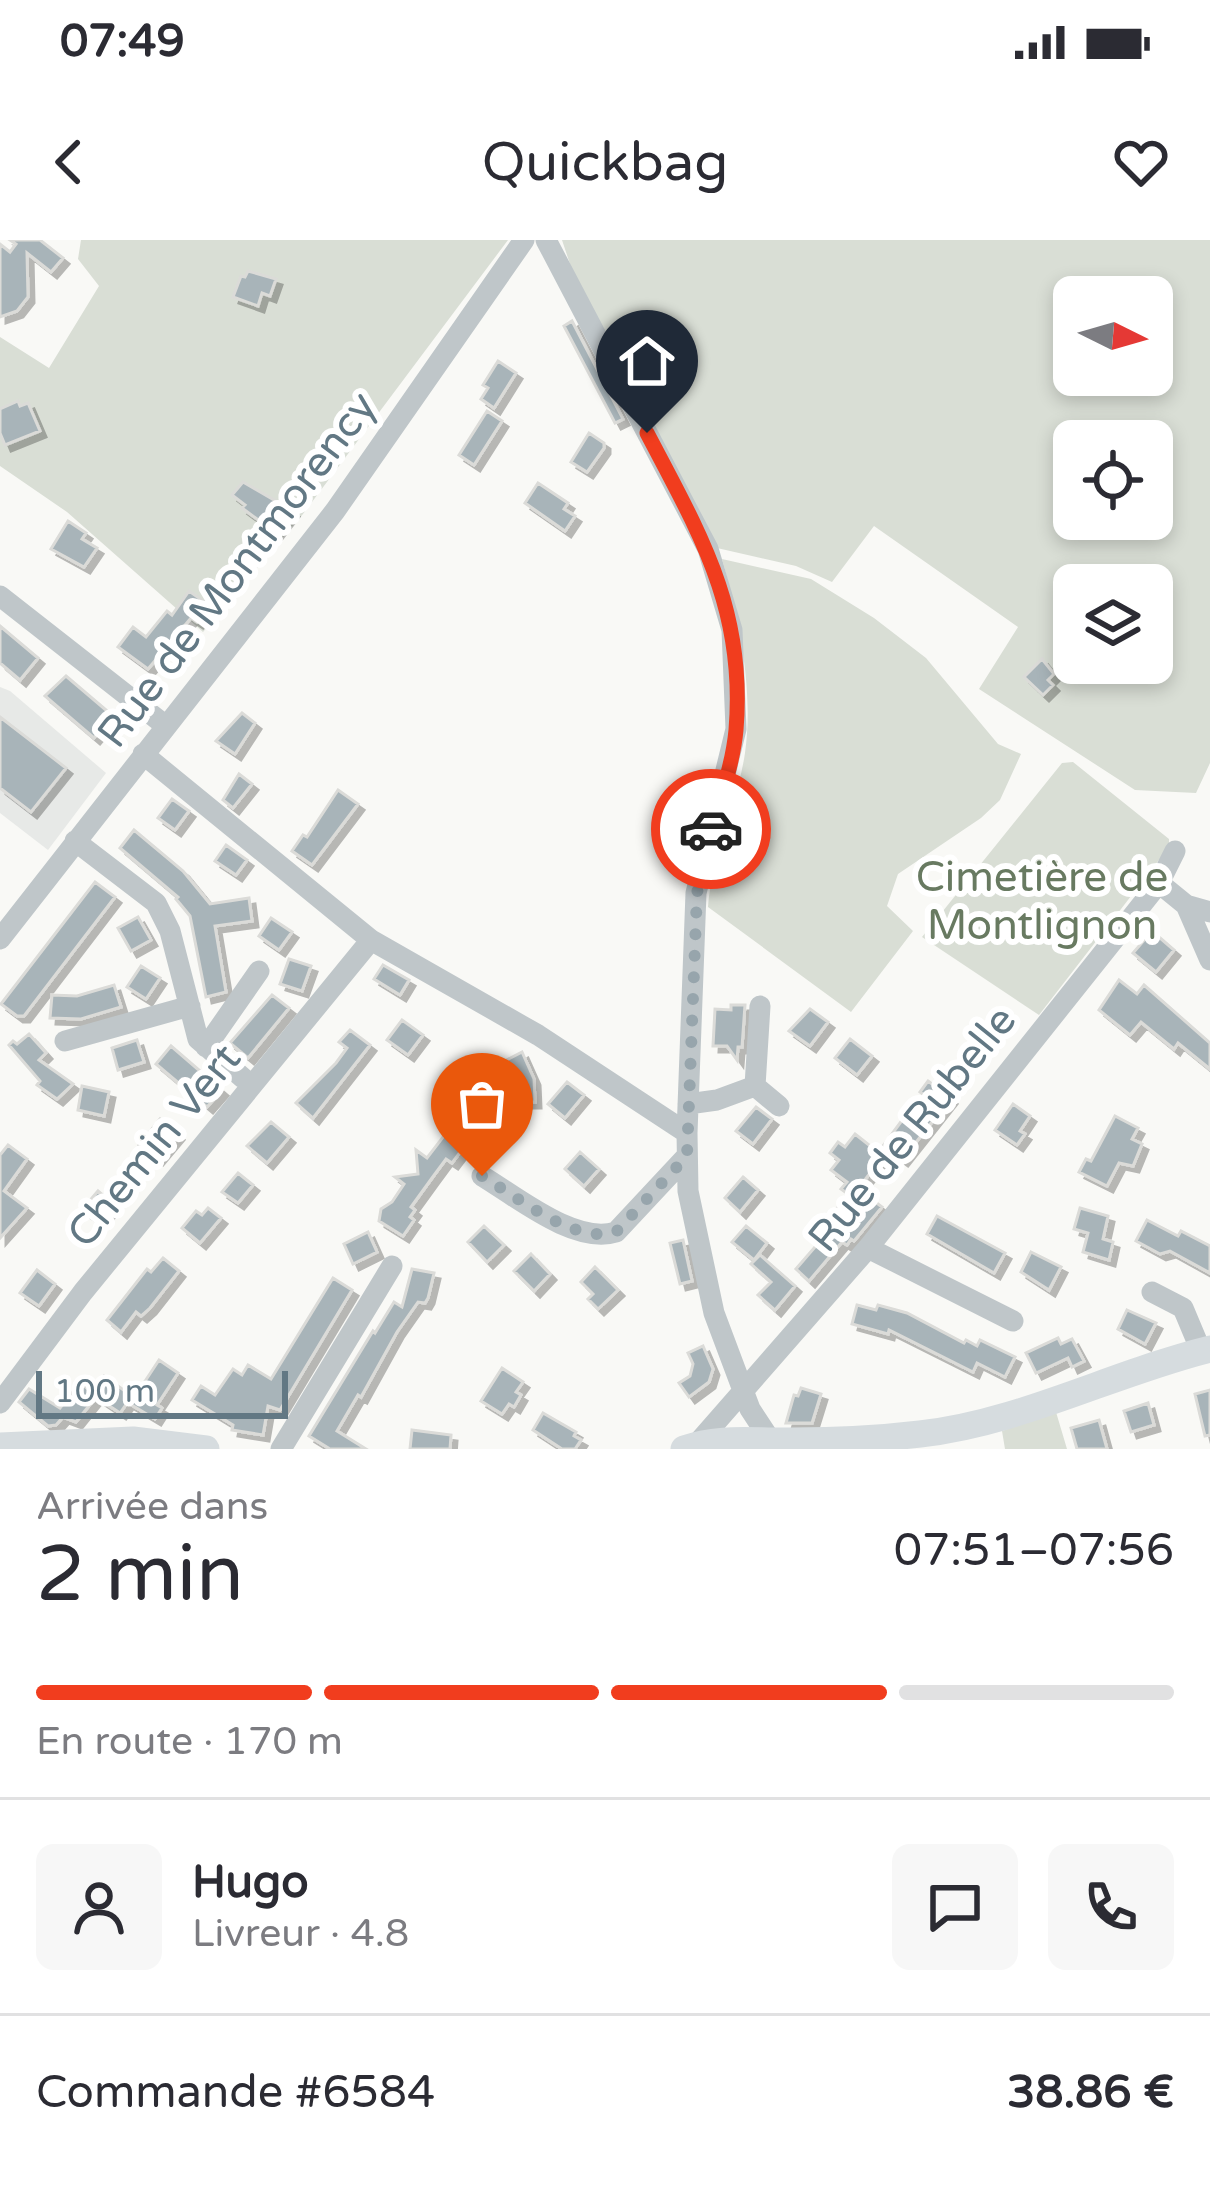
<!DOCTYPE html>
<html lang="fr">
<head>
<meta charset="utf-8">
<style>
  body { margin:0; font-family:"Varela Round",sans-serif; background:#f7f7f7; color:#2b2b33; height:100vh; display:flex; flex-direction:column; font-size:45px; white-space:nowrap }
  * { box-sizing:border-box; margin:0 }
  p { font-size:39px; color:#7c7c81 }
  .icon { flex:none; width:66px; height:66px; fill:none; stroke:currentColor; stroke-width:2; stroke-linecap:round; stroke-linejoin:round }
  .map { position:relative; height:1209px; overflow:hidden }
  .drawer { display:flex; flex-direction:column; background:#fff; flex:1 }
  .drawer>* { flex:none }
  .needle { width:78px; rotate:95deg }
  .buttons { position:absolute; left:1053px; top:36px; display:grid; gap:24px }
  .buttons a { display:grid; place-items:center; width:120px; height:120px; border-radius:18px; background:#fff; box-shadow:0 6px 18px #0003; font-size:60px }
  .scale { position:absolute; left:36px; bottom:30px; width:252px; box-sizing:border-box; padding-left:12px; border:6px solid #627884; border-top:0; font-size:33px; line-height:42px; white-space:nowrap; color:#627884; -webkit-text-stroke:9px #fff; paint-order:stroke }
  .pin { position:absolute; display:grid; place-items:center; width:102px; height:102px; color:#fff; margin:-123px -51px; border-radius:50% 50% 50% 0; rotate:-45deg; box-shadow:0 0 12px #0007 }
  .pin .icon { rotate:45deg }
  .courier { position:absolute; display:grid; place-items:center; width:120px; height:120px; margin:-60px; border:9px solid #f13d1e; border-radius:50%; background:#fff; color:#222; box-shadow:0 3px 15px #0007 }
  .headline em { font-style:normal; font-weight:600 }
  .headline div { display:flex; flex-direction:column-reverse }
  .headline { display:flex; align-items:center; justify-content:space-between; height:204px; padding:0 36px }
  h1 { font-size:78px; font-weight:600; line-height:90px }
  .bar { display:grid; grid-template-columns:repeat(4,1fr); gap:18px 12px; align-content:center; height:144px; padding:0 36px }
  .bar i { height:15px; border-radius:9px; background:#e1e1e2 }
  .bar .on { background:#f13d1e }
  .bar p { grid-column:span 4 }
  .line { display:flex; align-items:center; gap:30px; padding:0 36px; border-top:3px solid #e1e1e2 }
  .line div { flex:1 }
  .round { display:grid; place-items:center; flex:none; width:126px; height:126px; border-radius:18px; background:#f7f7f7 }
  .status { display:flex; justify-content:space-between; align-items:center; height:84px; padding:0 60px; background:#fff; direction:ltr }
  .status svg { height:33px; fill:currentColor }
  header { display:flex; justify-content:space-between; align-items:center; height:156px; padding:0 36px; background:#fff; font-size:54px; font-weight:600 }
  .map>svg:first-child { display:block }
  .built { fill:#e7e9e7 }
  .green { fill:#d9ded5; fill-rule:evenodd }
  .building { fill:#a8b4b9; stroke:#dbdbd8; stroke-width:3; filter:url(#shadow) }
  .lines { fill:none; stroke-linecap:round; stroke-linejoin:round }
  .minor { stroke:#bfc6c9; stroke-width:21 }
  .major { stroke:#d6dcdf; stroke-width:27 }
  .done { stroke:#97a5ac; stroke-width:12; stroke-dasharray:0 21.6 }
  .route { stroke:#f13d1e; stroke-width:15 }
  .labels { text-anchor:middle; stroke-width:12; stroke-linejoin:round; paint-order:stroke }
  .street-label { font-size:42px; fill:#627884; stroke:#fff }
  .park-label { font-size:42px; fill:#687a61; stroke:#fff }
</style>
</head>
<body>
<div class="status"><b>07:49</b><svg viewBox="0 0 49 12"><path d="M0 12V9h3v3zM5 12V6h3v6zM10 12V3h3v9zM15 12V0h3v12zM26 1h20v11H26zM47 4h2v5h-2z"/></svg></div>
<header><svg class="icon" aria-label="back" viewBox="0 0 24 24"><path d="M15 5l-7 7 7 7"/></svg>Quickbag<svg class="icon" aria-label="heart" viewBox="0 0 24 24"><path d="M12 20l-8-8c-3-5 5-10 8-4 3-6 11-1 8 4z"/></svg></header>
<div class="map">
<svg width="1210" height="1209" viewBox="0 0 1210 1209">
  <defs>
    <filter id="shadow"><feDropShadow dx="6" dy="6" stdDeviation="0" flood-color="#0004"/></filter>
  </defs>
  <rect width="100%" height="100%" fill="#f9f9f6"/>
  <!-- built -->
  <path class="built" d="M0 447 10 451 106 533 48 610 0 573Z"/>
  <!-- green -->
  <path class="green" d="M81 0H508L303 274 203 392 67 272 0 226V97L49 128 99 46 78 19Z
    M562 0H1210V523L1196 553 1135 550 979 449 1018 387 874 286 832 342 796 326 717 308 572 30ZM1074 57H1152V135H1074ZM1074 201H1152V279H1074ZM1074 345H1152V423H1074Z
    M722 319 811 339 874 378 926 418 998 504 1021 514 1000 560 981 578 898 634 887 666 913 691 851 772 708 667C712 614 737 566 745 513 754 449 739 380 722 319Z
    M1073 522 1169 599V607L1039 775 922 697 1062 523Z
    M1056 1172 1067 1209H1005L1002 1191Z"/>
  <!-- building -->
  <path class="building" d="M10 0H40L63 18 51 32 27 13 28 57 17 71 0 77V4L10 12 16 4Z
    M248 31 276 39 270 56 262 53 258 66 233 57 241 36 245 37Z
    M572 81 623 179 615 183 564 86Z
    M498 121 516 133 494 168 481 159 488 148 483 145Z
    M18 161 20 166 28 163 40 191 5 205 0 193V169Z
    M487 171 502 181 474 225 459 215Z
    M589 193 604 203V208L587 232 571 222Z
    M243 242 293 271 276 293 242 268 245 265 232 255Z
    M538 243 568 263 564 269 575 276 565 291 525 263Z
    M68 281 86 293 82 299 97 308 84 327 51 309Z
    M189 351 209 365 197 382 191 378 148 429 118 407 133 387 146 397 167 371 172 375Z
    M0 386 38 418 20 440 0 423Z
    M1042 419 1054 434 1048 440 1053 445 1043 455 1024 437Z
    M66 436 113 476 94 498 45 456Z
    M242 473 255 483 235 514 216 501Z
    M0 477 66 528 31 572 0 548Z
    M239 534 252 544 233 568 223 560Z
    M338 550 358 564 312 625 292 611 303 595 307 597Z
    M172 559 189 571 175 590 158 578Z
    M134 590 183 631 210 664 249 658 252 681 215 686 226 752 206 757 190 676 176 659 178 657 120 608Z
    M226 605 247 620 236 635 215 621Z
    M95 642 115 657 24 776H17L1 764Z
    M138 677 151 700 131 711 118 688Z
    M271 678 292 692 279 710 259 696Z
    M1152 691 1174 710 1156 732 1133 713Z
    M289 719 311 726 302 751 280 744Z
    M383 725 409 740 400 755 374 739Z
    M141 726 160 738 146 759 127 747Z
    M1119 740 1137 754 1144 745 1210 803V829L1178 803 1174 809 1141 782 1130 795 1099 770Z
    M114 745 121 767 81 779 50 778 52 755 77 756Z
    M272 755 289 768 248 818 230 803Z
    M731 765H745L742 807H738L737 820 727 806H713L715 769 731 770Z
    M810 769 828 782 810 806 789 791Z
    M402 780 423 795 408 815 387 800Z
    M350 790 370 805 313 878 296 863 336 823 347 808 339 802Z
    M29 794 46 813 39 820 73 844 57 859 37 845 40 841 9 805 13 801 17 804Z
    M850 799 872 816 857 835 835 818Z
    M137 800 144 822 118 830 112 808Z
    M171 806 222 850 207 867 156 824Z
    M522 812 534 839 535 862H510V846L501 823Z
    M928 841 951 858 902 920 883 906 906 875 912 880 928 858 920 852Z
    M567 842 584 855 565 878 548 864Z
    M82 846 109 852 104 876 78 870Z
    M1013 864 1030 876 1020 891 1025 894 1017 905 995 890Z
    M756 867 772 879 753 904 736 891Z
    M1115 876 1138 888 1132 899 1142 904 1133 926 1119 923 1107 946 1079 932 1086 919 1091 921Z
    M160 879 178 894 157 919 139 905Z
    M271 882 289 897 267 923 247 906Z
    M453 884 471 898 452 923 446 919 432 938 411 967 415 970 410 977 414 980 403 996 379 981 381 969 392 962 404 944 395 937 418 934 416 910 427 918Z
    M855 894 883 916 858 949 882 967 854 1001 851 999 847 1005 842 1002 809 1041 796 1029 828 992 829 979 848 954 841 949 847 942 831 930 839 920 830 913 838 902 845 907Z
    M8 905 27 919 4 951 27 968 0 998V915Z
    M580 912 599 929 584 946 565 929Z
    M238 933 253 945 238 963 222 952Z
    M743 937 758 950 740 972 725 958Z
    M98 951 114 965 100 982 82 970Z
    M208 968 221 978 200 1003 182 988 196 971 202 975Z
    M1080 968 1108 976 1103 999 1113 1002 1109 1020 1083 1012 1088 993 1074 989Z
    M937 976 1005 1013 994 1033 927 994Z
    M1147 980 1178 996 1181 991 1210 1006V1033L1170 1011 1160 1014 1136 1001Z
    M484 986 504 1005 487 1022 468 1002Z
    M746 986 767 1003 754 1020 732 1002Z
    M368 992 377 1012 353 1024 344 1004Z
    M683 1000 692 1041 680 1044 670 1003Z
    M1031 1012 1061 1027 1049 1050 1021 1032Z
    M531 1014 550 1034 534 1051 514 1031Z
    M760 1015 795 1046 775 1070 758 1055 771 1042 751 1024Z
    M163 1018 179 1031 150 1068 141 1076 136 1072 121 1092 107 1080 147 1029 151 1032Z
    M595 1027 618 1050 598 1069 588 1059 593 1054 581 1042Z
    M412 1029 434 1033 428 1058 425 1063 418 1062 397 1092 361 1157 358 1155 337 1191 366 1209H330L309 1196 373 1091 375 1093 394 1062 402 1067Z
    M37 1030 55 1044 39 1066 20 1053Z
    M333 1038 352 1050 280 1170 268 1166 263 1195 232 1190 233 1185 192 1160 201 1146 215 1155 233 1129 242 1135 248 1125 271 1139Z
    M857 1065 876 1070 878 1065 907 1073 964 1103 966 1100 977 1106 980 1100 1015 1117 1005 1137 977 1123 973 1132 889 1090 888 1094 852 1084Z
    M1127 1070 1156 1083 1145 1104 1118 1089Z
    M1058 1098 1061 1104 1072 1099 1084 1121 1072 1127 1068 1118 1036 1133 1026 1113Z
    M703 1106 713 1129 709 1142 689 1157 679 1143 690 1136 693 1124 688 1113Z
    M159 1120 178 1133 157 1165 162 1168 155 1179 130 1164Z
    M502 1128 523 1142 516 1152 521 1155 514 1167 509 1164 502 1174 481 1161Z
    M104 1136 132 1156 120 1173 96 1157 76 1182 63 1177 56 1185 48 1186 19 1162 29 1149 60 1168 80 1143 92 1152Z
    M801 1148 821 1154 812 1183H786L794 1155 798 1156Z
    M1210 1150V1195L1205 1196 1195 1154Z
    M1148 1163 1154 1185 1131 1192 1124 1171Z
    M543 1173 576 1192 574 1196 581 1200 575 1209H562L533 1190Z
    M1099 1180 1107 1209H1077L1071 1188Z
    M412 1190 451 1195 450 1209H410Z"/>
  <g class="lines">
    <!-- minor -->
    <path class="minor" d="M546 0 708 309 732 390 736 489 696 653 687 893 688 951 714 1073 750 1169 771 1201
      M0 356 166 486
      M143 514 371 700 538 795 687 893
      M75 601 156 663 170 691 198 799 243 838
      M1159 643 1186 665 1210 720
      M1186 665 1210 672
      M0 699 335 271 524 0
      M65 801 190 766
      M206 807 259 731
      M755 846 760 766
      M688 864 717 860 755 846 779 866
      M482 936C517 957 575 1005 616 992L687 916
      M868 1008 1013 1081
      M1152 1052 1183 1068 1201 1111
      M0 1163 83 1052 371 700
      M696 1205 868 1008 1159 643 1175 611
      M281 1209 392 1026"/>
    <!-- major -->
    <path class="major" d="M0 1206 133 1200 206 1209
      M684 1209C720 1196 755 1202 792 1201 835 1201 878 1199 920 1194 1020 1183 1113 1133 1210 1109"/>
  </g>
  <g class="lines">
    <!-- done -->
    <path class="done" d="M482 936C518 957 575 1005 616 992L687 916 697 653 711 589"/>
    <!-- route -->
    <path class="route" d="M647 193C700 294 746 370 736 490 733 523 721 557 711 589"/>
  </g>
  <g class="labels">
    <!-- street labels -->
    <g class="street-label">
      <text transform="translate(236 329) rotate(-53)" y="15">Rue de Montmorency</text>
      <text transform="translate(911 888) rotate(-51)" y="15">Rue de Rubelle</text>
      <text transform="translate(153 905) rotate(-51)" y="15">Chemin Vert</text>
    </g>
    <!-- park labels -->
    <g class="park-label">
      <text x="1042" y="651">Cimetière de<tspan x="1042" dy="48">Montlignon</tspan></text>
    </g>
  </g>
</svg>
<div class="buttons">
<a><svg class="needle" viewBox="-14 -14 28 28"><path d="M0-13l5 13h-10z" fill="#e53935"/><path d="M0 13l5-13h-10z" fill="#7c7c81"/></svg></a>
<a><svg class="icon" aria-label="locate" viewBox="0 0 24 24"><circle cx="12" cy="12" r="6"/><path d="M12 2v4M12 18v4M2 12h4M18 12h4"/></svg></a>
<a><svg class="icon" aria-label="layers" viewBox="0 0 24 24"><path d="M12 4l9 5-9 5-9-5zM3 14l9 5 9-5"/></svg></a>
</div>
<div class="scale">100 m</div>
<div class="pin" style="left:482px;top:936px;background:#ea580c"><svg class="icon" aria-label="bag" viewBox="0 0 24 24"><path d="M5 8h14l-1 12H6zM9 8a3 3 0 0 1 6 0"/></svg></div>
<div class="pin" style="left:647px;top:193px;background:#1f2937"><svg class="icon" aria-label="home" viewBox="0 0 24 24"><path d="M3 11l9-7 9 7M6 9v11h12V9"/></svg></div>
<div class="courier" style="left:711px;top:589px"><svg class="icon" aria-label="car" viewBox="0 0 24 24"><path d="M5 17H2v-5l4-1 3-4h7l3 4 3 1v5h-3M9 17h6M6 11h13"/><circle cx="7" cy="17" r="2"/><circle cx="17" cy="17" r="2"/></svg></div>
</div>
<section class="drawer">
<div class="headline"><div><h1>2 min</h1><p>Arrivée dans</p></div><em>07:51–07:56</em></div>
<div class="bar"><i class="on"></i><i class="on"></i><i class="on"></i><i></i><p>En route · 170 m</p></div>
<div class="line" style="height:216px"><a class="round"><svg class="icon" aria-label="person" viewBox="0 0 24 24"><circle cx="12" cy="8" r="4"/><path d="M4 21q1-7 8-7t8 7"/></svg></a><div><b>Hugo</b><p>Livreur · 4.8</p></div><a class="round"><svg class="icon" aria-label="chat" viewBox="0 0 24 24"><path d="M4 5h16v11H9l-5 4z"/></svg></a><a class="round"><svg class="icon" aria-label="phone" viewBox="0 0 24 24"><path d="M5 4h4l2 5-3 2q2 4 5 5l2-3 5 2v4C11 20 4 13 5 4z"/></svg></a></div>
<div class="line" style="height:156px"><div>Commande #6584</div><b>38.86 €</b></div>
</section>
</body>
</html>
